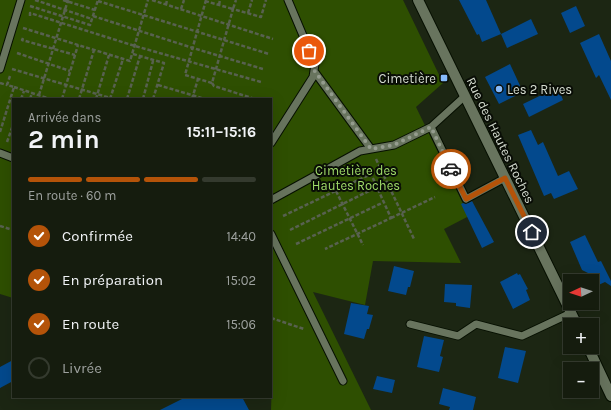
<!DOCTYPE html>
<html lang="fr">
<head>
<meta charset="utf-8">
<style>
  body { margin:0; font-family:Karla,sans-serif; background:#1e2517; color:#f1f3f6; height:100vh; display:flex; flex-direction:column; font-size:15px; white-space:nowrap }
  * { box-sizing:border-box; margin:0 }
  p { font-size:13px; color:#9da19e }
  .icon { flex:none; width:22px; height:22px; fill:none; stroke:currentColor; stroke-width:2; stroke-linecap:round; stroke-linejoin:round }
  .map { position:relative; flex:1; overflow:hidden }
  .side { position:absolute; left:12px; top:98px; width:260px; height:300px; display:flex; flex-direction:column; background:#151c0e; border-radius:0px; box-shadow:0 4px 16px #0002,0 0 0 1px #343a2e }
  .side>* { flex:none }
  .needle { width:26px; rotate:266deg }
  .controls { position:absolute; left:563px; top:274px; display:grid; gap:8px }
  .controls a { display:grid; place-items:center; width:36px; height:36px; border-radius:0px; background:#151c0e; box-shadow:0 4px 16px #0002,0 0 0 1px #343a2e; font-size:20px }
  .pin { position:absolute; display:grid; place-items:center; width:34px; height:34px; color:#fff; margin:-17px; border:2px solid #fff; border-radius:50%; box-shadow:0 1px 4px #0007 }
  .courier { position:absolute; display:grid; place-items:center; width:40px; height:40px; margin:-20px; border:3px solid #b45309; border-radius:50%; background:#fff; color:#222; box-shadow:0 1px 5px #0007 }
  .overview em { font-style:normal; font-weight:700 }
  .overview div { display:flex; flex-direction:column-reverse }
  .overview { display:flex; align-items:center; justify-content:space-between; height:68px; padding:0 16px }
  h1 { font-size:26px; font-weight:700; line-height:30px }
  .bar { display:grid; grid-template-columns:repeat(4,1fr); gap:6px 4px; align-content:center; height:48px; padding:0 16px }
  .bar i { height:5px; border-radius:3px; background:#343a2e }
  .bar .active { background:#b45309 }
  .bar p { grid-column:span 4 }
  ol { padding:0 16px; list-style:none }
  li { display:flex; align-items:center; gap:12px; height:44px }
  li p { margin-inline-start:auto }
  li .icon { padding:4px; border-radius:50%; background:#b45309; color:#fff; stroke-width:4 }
  li:last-child { color:#9da19e }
  li i { width:22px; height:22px; border:2px solid #343a2e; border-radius:50% }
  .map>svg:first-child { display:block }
  .green { fill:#2e4f01 }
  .building { fill:#03498d }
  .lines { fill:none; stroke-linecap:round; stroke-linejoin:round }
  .lane-casing { stroke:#060f01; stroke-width:9 }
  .street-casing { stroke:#060f01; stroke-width:12 }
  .path { stroke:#586150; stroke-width:2.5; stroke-dasharray:4 2; stroke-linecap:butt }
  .lane { stroke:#68745e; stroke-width:7 }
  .street { stroke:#68745e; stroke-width:10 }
  .done { stroke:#949c8e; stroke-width:4; stroke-dasharray:0 7.2 }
  .route { stroke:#b45309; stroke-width:5 }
  .poi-dot { fill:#87bbfb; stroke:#090d06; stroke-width:1.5 }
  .labels { text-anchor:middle; stroke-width:4; stroke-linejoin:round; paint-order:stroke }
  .poi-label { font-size:13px; fill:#d5dcd0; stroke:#090d06; text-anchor:end }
  .street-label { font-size:13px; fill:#d5dcd0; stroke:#090d06 }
  .park-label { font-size:13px; fill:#a0dc69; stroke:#090d06 }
</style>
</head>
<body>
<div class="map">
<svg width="611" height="410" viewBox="0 0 611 410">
  <rect width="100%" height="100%" fill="#1c2613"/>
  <!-- green -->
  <path class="green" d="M0 0H403L443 83 416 107 469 216 444 229 461 263 373 261 365 305 313 292 371 410H271L272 380 271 99H13V298L0 294Z"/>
  <!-- building -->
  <path class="building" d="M459 0H486L501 34 482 42 479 34 477 35Z
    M576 6 585 26 570 33 561 13Z
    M531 19 538 34 507 48 501 34Z
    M599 34 611 61V100L599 75 596 78 580 43Z
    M510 64 523 92 499 104 485 77Z
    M558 87 563 100 529 117 523 104Z
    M531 130 538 145 543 142 558 176 569 171 578 189 554 199 551 193 544 196 518 135Z
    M472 201 494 242 482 248 461 204 463 203 466 204Z
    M585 235 598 262 601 261 611 281V286L605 282 592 288V275L582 270 570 242Z
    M394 266 414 271 410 287H408L406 295 388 291Z
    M517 273 518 275 520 274 528 289 526 290 530 300 513 309 500 282Z
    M445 284 472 285 470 308 456 306V303L444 302Z
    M351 303 369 306 367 314 373 315 369 329H367L364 339 344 334Z
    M424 336 444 340 440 356 443 357 439 372 417 367Z
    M505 347 526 351 518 383 498 378Z
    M13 360V381L0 388V367Z
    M377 376 395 380 392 393 373 389Z
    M443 388 476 397 473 410H449L450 407 439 404Z
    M186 397H242L249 410H160Z"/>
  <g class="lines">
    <defs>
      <path id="lane" d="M0 69 21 0
        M314 71 371 149
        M465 96 431 127 466 199 505 178
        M271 143 313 77 315 64 288 0
        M0 153 13 158
        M271 200 360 151 394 145 431 127
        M271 234 343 381
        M410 324 458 336 476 324 522 336 571 313"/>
      <path id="street" d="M418 0 577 325
        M588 347 611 396"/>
    </defs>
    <!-- lane casing -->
    <use href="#lane" class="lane-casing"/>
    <!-- street casing -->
    <use href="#street" class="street-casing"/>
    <!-- path -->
    <path class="path" d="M35 0 92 19
      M63 0 95 10
      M152 0 273 39
      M206 0 185 75 212 83 233 9 261 17 266 0
      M98 1 269 54
      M205 1 233 9 236 0
      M166 5 167 0
      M219 5 220 0
      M30 6 90 25 98 0
      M181 9 184 0
      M248 13 252 0
      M30 16V13L135 46 261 82
      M93 16 193 48 263 69
      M23 28 130 61 148 0
      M23 38 22 40 75 55
      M17 53 70 71
      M133 54 164 63 153 99
      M12 69 114 99
      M0 83 7 85
      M212 83 214 86 255 99
      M158 85 205 99
      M14 87 50 99
      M39 95 68 0
      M21 99 24 91
      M30 99 32 93
      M62 99 78 45
      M79 99 94 50
      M96 99 109 55
      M110 99 123 59
      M127 99 140 56
      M143 99 153 61
      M192 99 198 79
      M0 132 14 87 7 85 10 76
      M7 142 13 125
      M376 159 414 239
      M336 191 363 245
      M283 216 371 174 391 218 325 249
      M391 218 435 197
      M0 226 13 230
      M290 230 377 187
      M296 244 384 202
      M271 318 304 329"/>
    <!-- lane -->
    <use href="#lane" class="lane"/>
    <!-- street -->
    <use href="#street" class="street"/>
  </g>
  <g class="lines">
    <!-- done -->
    <path class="done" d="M309 51 315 64 314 70 371 149 394 145 431 127 451 169"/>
    <!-- route -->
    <path class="route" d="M451 169 466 199 505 178 532 232"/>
  </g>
  <!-- markers -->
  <g class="poi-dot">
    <rect x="440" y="74" width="8" height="8" rx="2"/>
    <circle cx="499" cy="89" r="4"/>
  </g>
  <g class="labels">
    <!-- poi labels -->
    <g class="poi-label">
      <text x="436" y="83">Cimetière</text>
      <text x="507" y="94" text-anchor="start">Les 2 Rives</text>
    </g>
    <!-- street labels -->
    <g class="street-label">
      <text transform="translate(501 140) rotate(64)" y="5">Rue des Hautes Roches</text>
    </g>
    <!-- park labels -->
    <g class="park-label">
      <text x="356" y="175">Cimetière des<tspan x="356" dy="15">Hautes Roches</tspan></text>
    </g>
  </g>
</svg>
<div class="controls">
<a><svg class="needle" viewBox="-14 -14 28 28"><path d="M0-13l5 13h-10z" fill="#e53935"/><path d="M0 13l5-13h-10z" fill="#9da19e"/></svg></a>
<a>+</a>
<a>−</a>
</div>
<div class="pin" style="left:309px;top:51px;background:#ea580c"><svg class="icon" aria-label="bag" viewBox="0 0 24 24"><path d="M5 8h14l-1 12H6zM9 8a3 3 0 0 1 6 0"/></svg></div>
<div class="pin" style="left:532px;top:232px;background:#1f2937"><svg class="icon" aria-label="home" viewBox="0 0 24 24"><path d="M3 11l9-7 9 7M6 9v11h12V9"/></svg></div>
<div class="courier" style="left:451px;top:169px"><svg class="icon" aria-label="car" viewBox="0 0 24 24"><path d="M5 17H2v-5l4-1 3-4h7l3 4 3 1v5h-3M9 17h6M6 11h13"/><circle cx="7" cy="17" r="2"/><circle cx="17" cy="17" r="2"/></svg></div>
<section class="side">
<div class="overview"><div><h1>2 min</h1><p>Arrivée dans</p></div><em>15:11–15:16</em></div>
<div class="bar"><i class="active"></i><i class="active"></i><i class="active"></i><i></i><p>En route · 60 m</p></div>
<ol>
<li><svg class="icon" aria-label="check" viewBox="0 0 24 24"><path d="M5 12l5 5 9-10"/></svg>Confirmée<p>14:40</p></li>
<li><svg class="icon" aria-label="check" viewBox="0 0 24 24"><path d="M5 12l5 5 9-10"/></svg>En préparation<p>15:02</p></li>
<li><svg class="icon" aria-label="check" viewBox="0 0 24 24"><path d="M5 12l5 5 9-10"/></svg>En route<p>15:06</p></li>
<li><i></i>Livrée</li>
</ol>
</section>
</div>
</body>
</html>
